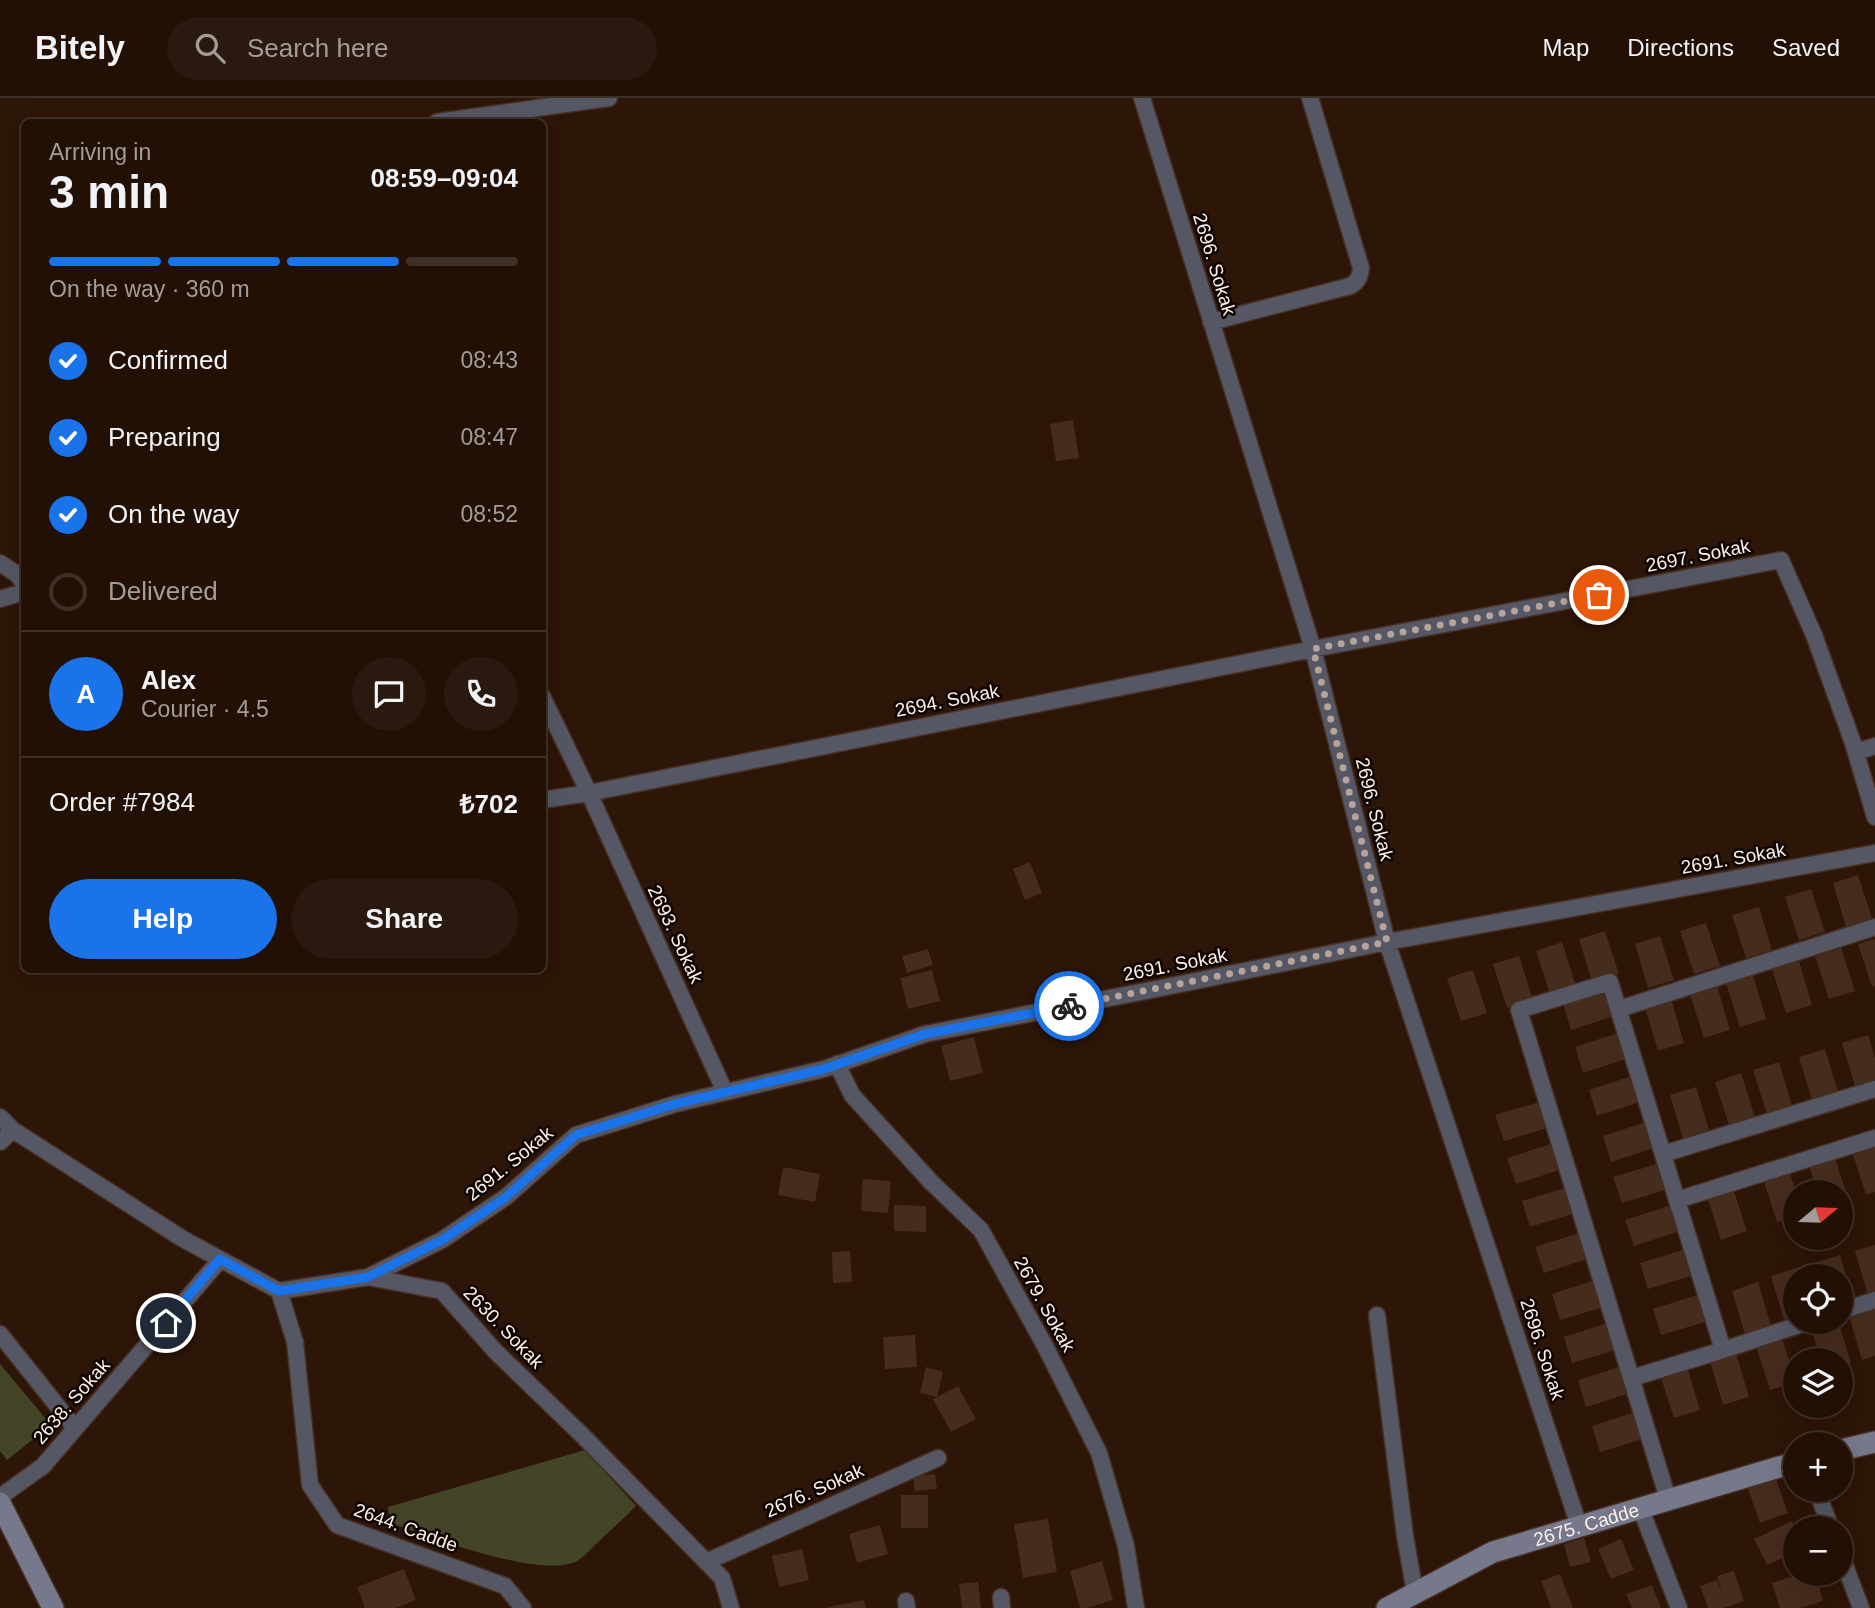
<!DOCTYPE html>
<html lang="en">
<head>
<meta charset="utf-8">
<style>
  body { margin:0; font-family:Arial,sans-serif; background:#2a190f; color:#f1f3f6; height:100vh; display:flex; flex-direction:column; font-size:26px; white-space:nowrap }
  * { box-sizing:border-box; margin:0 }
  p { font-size:23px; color:#a29d9a }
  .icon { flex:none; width:38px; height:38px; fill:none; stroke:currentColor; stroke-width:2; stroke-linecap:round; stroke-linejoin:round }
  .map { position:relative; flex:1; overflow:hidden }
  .drawer { position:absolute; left:21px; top:21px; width:525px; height:854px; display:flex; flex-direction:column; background:#221005; border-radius:10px; box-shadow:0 7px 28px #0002,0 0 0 2px #3f3027 }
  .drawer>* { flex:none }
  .needle { width:46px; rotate:71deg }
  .controls { position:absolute; left:1783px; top:1082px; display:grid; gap:14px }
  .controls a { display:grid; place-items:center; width:70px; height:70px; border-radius:50%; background:#221005; box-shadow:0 7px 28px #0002,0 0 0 2px #3f3027; font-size:35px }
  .pin { position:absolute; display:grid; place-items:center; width:60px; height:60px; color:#fff; margin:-30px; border:4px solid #fff; border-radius:50%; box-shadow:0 2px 7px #0007 }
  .courier { position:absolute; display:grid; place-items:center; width:70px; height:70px; margin:-35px; border:5px solid #1a73e8; border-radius:50%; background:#fff; color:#222; box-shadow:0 2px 9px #0007 }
  .head em { font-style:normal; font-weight:700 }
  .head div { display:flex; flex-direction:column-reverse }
  .head { display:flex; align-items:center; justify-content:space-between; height:119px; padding:0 28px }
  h1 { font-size:46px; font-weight:700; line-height:52px }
  .bar { display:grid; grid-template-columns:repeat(4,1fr); gap:10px 7px; align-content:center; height:84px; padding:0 28px }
  .bar i { height:9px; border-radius:5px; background:#3f3027 }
  .bar .active { background:#1a73e8 }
  .bar p { grid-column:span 4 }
  .line { display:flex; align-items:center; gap:18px; padding:0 28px; border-top:2px solid #3f3027 }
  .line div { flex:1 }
  .round { display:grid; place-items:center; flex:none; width:74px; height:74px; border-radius:37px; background:#2a190f }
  ol { padding:0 28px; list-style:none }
  li { display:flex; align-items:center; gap:21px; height:77px }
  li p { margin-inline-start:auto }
  li .icon { padding:7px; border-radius:50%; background:#1a73e8; color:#fff; stroke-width:4 }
  li:last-child { color:#a29d9a }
  li i { width:38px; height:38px; border:4px solid #3f3027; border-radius:50% }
  .cta { display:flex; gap:14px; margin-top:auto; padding:14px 28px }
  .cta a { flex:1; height:80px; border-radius:42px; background:#1a73e8; color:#fff; font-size:28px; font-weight:700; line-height:80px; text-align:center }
  .cta a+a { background:#2a190f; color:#f1f3f6 }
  header { display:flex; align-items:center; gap:42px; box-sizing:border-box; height:98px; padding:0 35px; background:#221005; border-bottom:2px solid #3f3027 }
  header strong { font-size:33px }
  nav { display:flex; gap:38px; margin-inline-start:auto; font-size:24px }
  .search { width:490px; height:63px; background:#2a190f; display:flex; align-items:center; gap:18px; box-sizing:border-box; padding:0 24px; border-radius:38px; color:#a29d9a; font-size:26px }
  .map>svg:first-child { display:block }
  .green { fill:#444527 }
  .building { fill:#462c1d }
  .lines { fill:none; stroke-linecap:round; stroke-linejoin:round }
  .street-casing { stroke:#462f22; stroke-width:19 }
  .secondary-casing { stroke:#462f22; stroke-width:24 }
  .street { stroke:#555764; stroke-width:16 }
  .secondary { stroke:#76788c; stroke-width:21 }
  .done { stroke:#b6a49a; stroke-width:7; stroke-dasharray:0 12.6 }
  .route { stroke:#1a73e8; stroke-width:9 }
  .labels { text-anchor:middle; stroke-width:5; stroke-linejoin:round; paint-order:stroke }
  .street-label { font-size:19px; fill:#fff1e9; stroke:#0e0502 }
</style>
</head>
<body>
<header>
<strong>Bitely</strong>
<div class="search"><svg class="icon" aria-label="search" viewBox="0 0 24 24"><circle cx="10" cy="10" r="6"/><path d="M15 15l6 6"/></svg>Search here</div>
<nav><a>Map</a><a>Directions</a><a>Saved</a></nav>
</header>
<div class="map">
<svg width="1875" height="1510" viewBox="0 0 1875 1510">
  <rect width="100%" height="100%" fill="#2d1507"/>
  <!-- green -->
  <path class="green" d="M0 1266 51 1327 7 1362 0 1353Z
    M585 1352 636 1408C623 1421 610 1433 597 1445 591 1451 584 1459 577 1463 541 1482 429 1438 390 1425L388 1409Z"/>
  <!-- building -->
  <path class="building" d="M1073 322 1079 360 1056 363 1050 326Z
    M1030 764 1042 795 1025 802 1013 771Z
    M1858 777 1872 820 1846 829 1833 785Z
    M1811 791 1825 834 1799 842 1785 799Z
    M1759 809 1772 852 1746 860 1732 817Z
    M1706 825 1720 868 1694 876 1680 833Z
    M1605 833 1619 876 1592 884 1579 841Z
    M1660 838 1674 882 1648 890 1635 846Z
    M1875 841V888L1872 889 1858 846Z
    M1562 844 1576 888 1550 896 1536 853Z
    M1841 850 1855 893 1829 901 1815 858Z
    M928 851 933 867 907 875 902 858Z
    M1519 858 1533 902 1507 910 1493 866Z
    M1799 863 1812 907 1786 915 1772 871Z
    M932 872 940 903 908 911 900 880Z
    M1473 872 1487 915 1461 923 1447 880Z
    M1753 877 1766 921 1740 929 1726 885Z
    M1717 888 1730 932 1704 940 1690 896Z
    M1606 892 1614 918 1571 932 1563 906Z
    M1671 901 1684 945 1658 953 1645 909Z
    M1618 935 1626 961 1583 975 1575 949Z
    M1868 937 1875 960V982L1855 988 1842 945Z
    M974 939 983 975 950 983 941 948Z
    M1825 951 1838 994 1812 1002 1799 959Z
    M1779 964 1792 1008 1767 1016 1753 972Z
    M1741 975 1755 1019 1729 1027 1715 984Z
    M1632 978 1640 1004 1597 1018 1589 992Z
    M1696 989 1709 1032 1683 1041 1670 997Z
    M1539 1004 1547 1030 1504 1043 1495 1017Z
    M1646 1024 1654 1050 1611 1064 1603 1038Z
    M1551 1046 1559 1072 1516 1086 1507 1060Z
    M1875 1047V1094L1866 1097 1852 1054Z
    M1835 1060 1849 1103 1841 1105V1094H1817L1809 1067Z
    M1657 1066 1665 1092 1622 1105 1613 1079Z
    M783 1069 820 1076 815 1104 778 1097Z
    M1789 1073 1796 1093V1119L1777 1124 1763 1081Z
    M863 1081 891 1083 888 1115 861 1113Z
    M1565 1090 1573 1116 1530 1129 1522 1103Z
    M1733 1090 1747 1133 1721 1142 1707 1098Z
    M894 1107 926 1108V1134L894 1133Z
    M1669 1108 1677 1134 1634 1148 1625 1122Z
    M1579 1135 1587 1161 1544 1175 1535 1149Z
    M1875 1147V1195L1868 1197 1855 1153Z
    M1683 1152 1691 1178 1648 1191 1640 1165Z
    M850 1153 852 1184 833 1185 832 1154Z
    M1840 1157 1853 1201 1841 1205V1178H1817L1813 1165Z
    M1797 1170 1799 1178H1796V1218L1784 1222 1771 1178Z
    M1595 1182 1604 1209 1560 1222 1552 1196Z
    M1758 1184 1771 1228 1745 1236 1732 1193Z
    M1697 1197 1705 1224 1661 1237 1653 1211Z
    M1875 1210V1258L1862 1262 1849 1218Z
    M1832 1223H1838L1851 1265 1841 1268V1262H1821L1811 1230Z
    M1607 1225 1616 1252 1572 1265 1564 1239Z
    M915 1237 917 1269 885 1271 883 1239Z
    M1782 1240 1796 1284 1770 1292 1756 1248Z
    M1736 1255 1749 1299 1723 1307 1710 1263Z
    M1622 1268 1630 1295 1586 1309 1578 1282Z
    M1687 1268 1700 1312 1674 1320 1660 1277Z
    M926 1269 943 1274 937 1299 958 1288 976 1321 951 1334 933 1301 937 1299 920 1295Z
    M1635 1314 1643 1341 1600 1354 1592 1328Z
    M1774 1375 1788 1415 1760 1425 1746 1385Z
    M935 1376 937 1391 915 1393 913 1378Z
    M901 1397H928V1430H901Z
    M1048 1421 1057 1474 1023 1480 1014 1426Z
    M1792 1423 1796 1431V1454L1767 1467 1754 1441Z
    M880 1427 888 1456 857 1465 849 1436Z
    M1584 1440 1591 1464 1570 1469 1564 1446Z
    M1621 1441 1634 1472 1611 1481 1598 1451Z
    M802 1451 809 1482 779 1489 772 1458Z
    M1102 1463 1113 1502 1087 1510H1080L1070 1473Z
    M404 1471 416 1502 396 1510H365L357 1489Z
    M1734 1473 1744 1503 1724 1510H1708L1700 1488 1717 1482 1724 1500 1717 1478Z
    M1803 1475H1815L1823 1503 1801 1510H1780L1772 1485Z
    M1560 1476 1573 1510H1551L1541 1483Z
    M978 1484 981 1510H962L959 1486Z
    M1652 1487 1661 1510H1632L1626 1496Z
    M864 1502 866 1510H828V1509Z"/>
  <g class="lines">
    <defs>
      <path id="street" d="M1142 0 1313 551 1387 844 1579 1428
        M437 24 609 0
        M1211 224 1350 188C1358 184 1360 179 1361 170L1310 0
        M0 465 18 477 24 487
        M0 501 24 494
        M542 598 589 695 725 994
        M1856 654 1875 648
        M542 702 589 695 1313 551 1781 462 1814 537 1853 645 1875 719
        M1619 911 1875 829
        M837 966 852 997 931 1084 981 1132 1045 1248 1099 1355 1126 1448 1136 1510
        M0 1019 13 1032 183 1141 279 1193 368 1179 442 1193 495 1253 582 1337 722 1480 731 1510
        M0 1044 13 1032
        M1663 1056 1875 991
        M1677 1102 1875 1040
        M368 1179 442 1142 506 1099 576 1037 675 1006 824 971 925 936 1161 890 1387 844 1875 755
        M279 1193 295 1244 310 1387 337 1427 505 1488 523 1510
        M1841 1213 1875 1202
        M1377 1217 1405 1438 1415 1495
        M0 1236 75 1330
        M1723 1252 1811 1223
        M1632 1280 1723 1252 1610 884 1519 912 1668 1401
        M1816 1391 1831 1430
        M0 1399 43 1368 220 1162
        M1640 1409 1679 1510
        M1841 1457 1861 1510
        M706 1464 938 1360
        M1001 1499 1002 1510
        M906 1503 907 1510"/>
      <g id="secondary">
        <path d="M1841 1352 1875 1344"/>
        <path d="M0 1405 53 1510"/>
        <path id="s1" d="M1387 1510 1493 1454 1796 1364"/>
      </g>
    </defs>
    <!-- street casing -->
    <use href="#street" class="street-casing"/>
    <!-- secondary casing -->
    <use href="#secondary" class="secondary-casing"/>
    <!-- street -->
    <use href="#street" class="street"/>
    <!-- secondary -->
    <use href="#secondary" class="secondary"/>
  </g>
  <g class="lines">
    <!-- done -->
    <path class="done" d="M1069 908 1387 844 1313 551 1599 497"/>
    <!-- route -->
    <path class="route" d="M166 1225 220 1161 279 1193 368 1179 442 1142 506 1099 576 1037 675 1006 824 971 925 936 1069 908"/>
  </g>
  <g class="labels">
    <!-- street labels -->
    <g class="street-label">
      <text transform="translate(1215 166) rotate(73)" y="7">2696. Sokak</text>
      <text transform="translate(1698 457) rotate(-11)" y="7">2697. Sokak</text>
      <text transform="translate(947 602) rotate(-11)" y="7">2694. Sokak</text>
      <text transform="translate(1375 711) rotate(76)" y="7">2696. Sokak</text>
      <text transform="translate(1733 760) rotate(-10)" y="7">2691. Sokak</text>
      <text transform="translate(676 836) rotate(65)" y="7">2693. Sokak</text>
      <text transform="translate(1175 866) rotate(-11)" y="7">2691. Sokak</text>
      <text transform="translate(509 1065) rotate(-39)" y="7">2691. Sokak</text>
      <text transform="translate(1045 1206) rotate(61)" y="7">2679. Sokak</text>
      <text transform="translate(504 1229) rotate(46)" y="7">2630. Sokak</text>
      <text transform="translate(1543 1251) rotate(72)" y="7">2696. Sokak</text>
      <text transform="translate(71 1303) rotate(-49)" y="7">2638. Sokak</text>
      <text transform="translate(814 1392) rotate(-24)" y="7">2676. Sokak</text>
      <text dy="7" stroke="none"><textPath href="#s1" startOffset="217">2675. Cadde</textPath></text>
      <text transform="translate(406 1429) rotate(20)" y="7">2644. Cadde</text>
    </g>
  </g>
</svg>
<div class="controls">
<a><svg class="needle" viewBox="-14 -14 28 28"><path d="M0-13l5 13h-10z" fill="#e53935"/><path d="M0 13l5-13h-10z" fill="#a29d9a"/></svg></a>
<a><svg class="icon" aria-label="locate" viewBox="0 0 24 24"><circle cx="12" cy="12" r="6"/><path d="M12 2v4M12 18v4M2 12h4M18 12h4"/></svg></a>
<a><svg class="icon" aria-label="layers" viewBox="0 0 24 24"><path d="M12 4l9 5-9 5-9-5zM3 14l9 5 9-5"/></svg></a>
<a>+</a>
<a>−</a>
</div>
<div class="pin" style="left:1599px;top:497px;background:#ea580c"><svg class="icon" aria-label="bag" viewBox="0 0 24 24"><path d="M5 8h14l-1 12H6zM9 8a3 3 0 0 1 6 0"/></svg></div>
<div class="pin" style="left:166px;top:1225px;background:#1f2937"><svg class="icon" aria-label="home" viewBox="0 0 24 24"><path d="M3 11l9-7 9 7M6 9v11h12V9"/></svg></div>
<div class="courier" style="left:1069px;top:908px"><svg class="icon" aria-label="bike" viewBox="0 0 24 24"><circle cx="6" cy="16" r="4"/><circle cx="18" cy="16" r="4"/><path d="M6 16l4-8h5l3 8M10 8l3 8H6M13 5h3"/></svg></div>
<section class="drawer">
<div class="head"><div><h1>3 min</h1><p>Arriving in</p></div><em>08:59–09:04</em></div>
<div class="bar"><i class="active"></i><i class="active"></i><i class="active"></i><i></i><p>On the way · 360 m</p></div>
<ol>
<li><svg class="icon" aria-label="check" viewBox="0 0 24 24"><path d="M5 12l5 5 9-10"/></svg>Confirmed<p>08:43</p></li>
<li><svg class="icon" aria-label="check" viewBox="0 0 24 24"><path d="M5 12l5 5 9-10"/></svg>Preparing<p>08:47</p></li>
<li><svg class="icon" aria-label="check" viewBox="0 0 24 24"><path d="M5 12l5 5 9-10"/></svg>On the way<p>08:52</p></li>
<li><i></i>Delivered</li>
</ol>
<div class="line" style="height:126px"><b class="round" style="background:#1a73e8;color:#fff">A</b><div><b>Alex</b><p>Courier · 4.5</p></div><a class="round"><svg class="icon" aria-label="chat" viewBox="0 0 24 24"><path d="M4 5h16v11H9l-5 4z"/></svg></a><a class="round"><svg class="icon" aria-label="phone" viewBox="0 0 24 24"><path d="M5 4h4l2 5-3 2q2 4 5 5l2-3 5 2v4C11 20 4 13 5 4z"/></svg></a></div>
<div class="line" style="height:91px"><div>Order #7984</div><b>₺702</b></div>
<div class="cta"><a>Help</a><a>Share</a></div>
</section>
</div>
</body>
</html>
